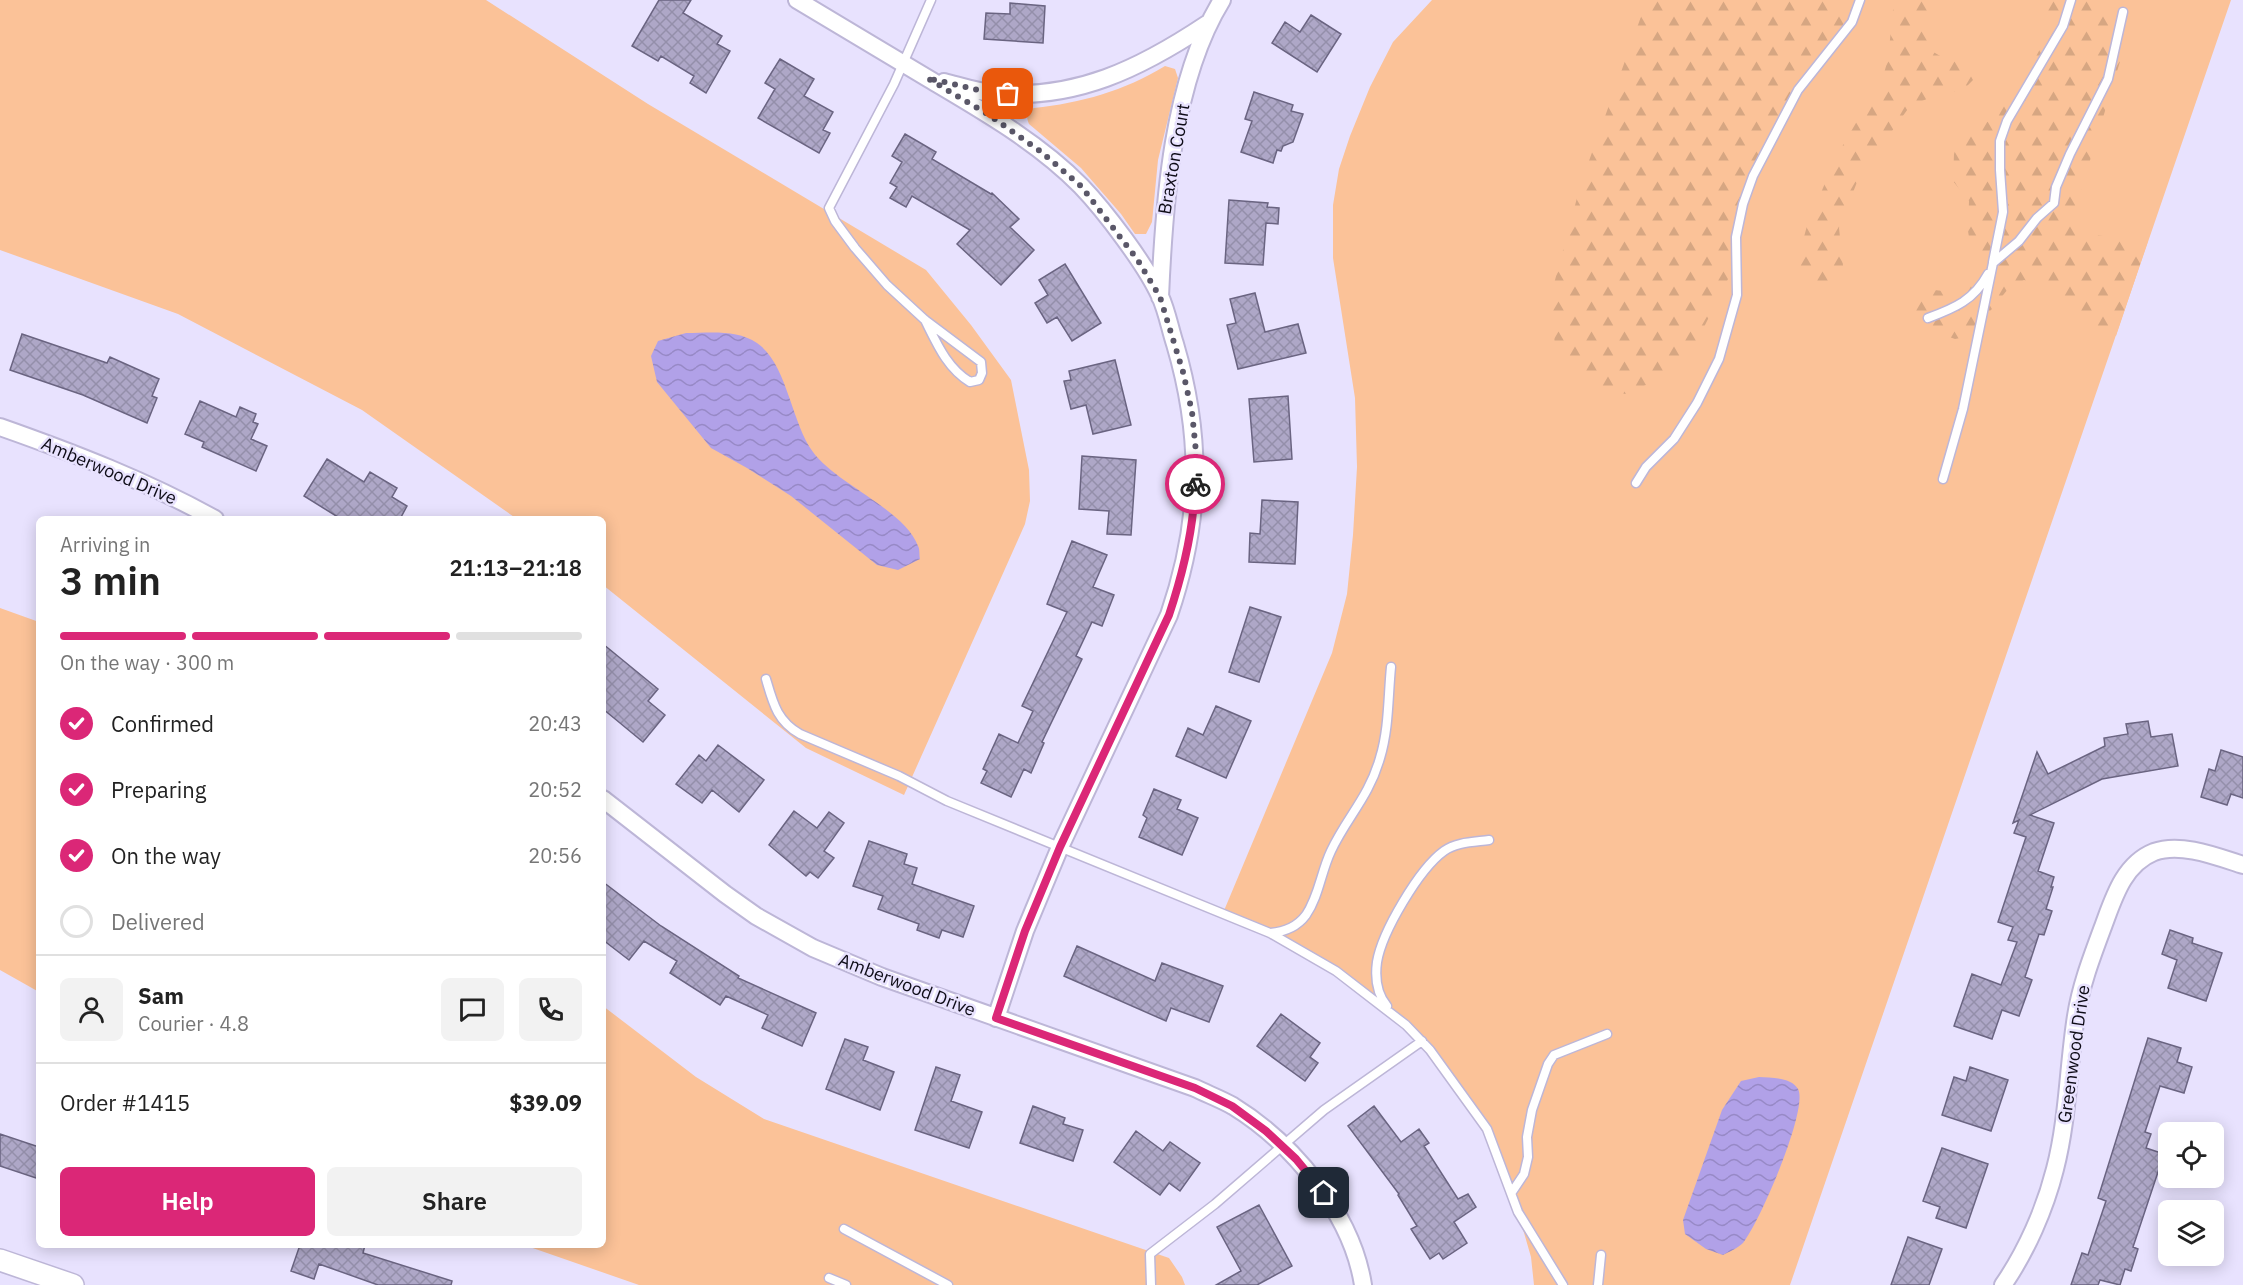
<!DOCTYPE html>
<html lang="en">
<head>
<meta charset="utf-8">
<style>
  body { margin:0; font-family:"IBM Plex Sans",sans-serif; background:#f2f2f2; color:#222; height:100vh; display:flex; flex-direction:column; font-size:22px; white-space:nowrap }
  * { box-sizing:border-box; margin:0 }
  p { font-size:20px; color:#767676 }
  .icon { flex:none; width:33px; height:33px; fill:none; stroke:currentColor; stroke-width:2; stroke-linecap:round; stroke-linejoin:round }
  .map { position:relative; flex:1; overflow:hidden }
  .drawer { position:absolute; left:36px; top:516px; width:570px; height:732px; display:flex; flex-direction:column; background:#fff; border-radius:9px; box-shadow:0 3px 15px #0003 }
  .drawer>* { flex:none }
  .controls { position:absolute; left:2158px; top:1122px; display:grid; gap:12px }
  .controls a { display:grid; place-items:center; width:66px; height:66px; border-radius:9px; background:#fff; box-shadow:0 3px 15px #0003; font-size:30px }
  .pin { position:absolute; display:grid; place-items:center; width:51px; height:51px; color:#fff; margin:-26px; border-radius:12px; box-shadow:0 3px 9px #0006 }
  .courier { position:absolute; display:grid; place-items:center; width:60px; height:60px; margin:-30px; border:4px solid #db2777; border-radius:50%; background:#fff; color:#222; box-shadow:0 2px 8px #0007 }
  .summary em { font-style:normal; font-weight:600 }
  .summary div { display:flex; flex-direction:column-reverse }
  .summary { display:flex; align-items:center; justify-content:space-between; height:102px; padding:0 24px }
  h1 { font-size:39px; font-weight:600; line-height:45px }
  .bar { display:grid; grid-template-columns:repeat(4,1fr); gap:9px 6px; align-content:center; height:72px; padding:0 24px }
  .bar i { height:8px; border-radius:4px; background:#e0e0e0 }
  .bar .active { background:#db2777 }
  .bar p { grid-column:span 4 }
  .line { display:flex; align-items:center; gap:15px; padding:0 24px; border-top:2px solid #e0e0e0 }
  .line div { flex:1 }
  .round { display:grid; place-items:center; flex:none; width:63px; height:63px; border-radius:9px; background:#f2f2f2 }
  ol { padding:0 24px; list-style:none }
  li { display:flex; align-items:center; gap:18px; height:66px }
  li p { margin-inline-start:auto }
  li .icon { padding:6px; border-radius:50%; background:#db2777; color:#fff; stroke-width:4 }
  li:last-child { color:#767676 }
  li i { width:33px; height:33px; border:3px solid #e0e0e0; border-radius:50% }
  .primary-button { display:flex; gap:12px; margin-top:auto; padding:12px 24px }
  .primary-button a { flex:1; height:69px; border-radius:9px; background:#db2777; color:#fff; font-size:24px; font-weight:600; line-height:69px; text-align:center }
  .primary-button a+a { background:#f2f2f2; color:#222 }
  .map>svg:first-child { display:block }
  .grass { fill:#fbc298 }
  .forest { fill:url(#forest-firs) }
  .water { fill:url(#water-waves) }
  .building { fill:url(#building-cross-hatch); stroke:#6a6481; stroke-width:1.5 }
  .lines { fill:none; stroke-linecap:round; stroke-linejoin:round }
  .service-casing { stroke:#bdb6d7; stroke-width:11 }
  .minor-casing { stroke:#bdb6d7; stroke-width:20 }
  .tertiary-casing { stroke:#bdb6d7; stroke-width:24 }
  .service { stroke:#fff; stroke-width:8 }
  .minor { stroke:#fff; stroke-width:16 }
  .tertiary { stroke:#fff; stroke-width:21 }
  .done { stroke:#5a5768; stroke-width:6; stroke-dasharray:0 10.8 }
  .route { stroke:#db2777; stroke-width:8 }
  .labels { text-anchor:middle; stroke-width:5; stroke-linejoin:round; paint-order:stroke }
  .street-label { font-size:18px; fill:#0e0c17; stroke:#e8e2fe }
</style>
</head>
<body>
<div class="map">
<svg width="2243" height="1285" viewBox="0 0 2243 1285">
  <defs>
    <pattern id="forest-firs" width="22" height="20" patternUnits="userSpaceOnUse" patternTransform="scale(1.5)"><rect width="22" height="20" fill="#fbc298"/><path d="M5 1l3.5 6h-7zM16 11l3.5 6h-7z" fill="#d6a682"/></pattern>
    <pattern id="water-waves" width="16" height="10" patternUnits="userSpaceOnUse" patternTransform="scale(1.5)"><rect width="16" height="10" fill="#b1a1e8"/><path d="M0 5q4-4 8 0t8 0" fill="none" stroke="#9789c6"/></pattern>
    <pattern id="building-cross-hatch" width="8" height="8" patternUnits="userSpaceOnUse" patternTransform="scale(1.5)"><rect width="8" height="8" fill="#aea7c7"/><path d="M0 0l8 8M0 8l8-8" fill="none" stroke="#948faa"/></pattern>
  </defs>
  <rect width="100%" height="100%" fill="#e8e2fe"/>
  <!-- grass -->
  <path class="grass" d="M0 0H486L648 104 926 270 971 325 1011 380 1029 470 1030 501 1025 524 904 795 806 748 603 585V519H517L362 410 178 314 0 250Z
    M1432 0H2231L1790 1285H1534L1531 1257 1518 1212 1487 1129 1430 1050 1336 971 1223 913 1332 653 1347 594 1353 535 1357 467 1355 398 1333 258V205L1339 169 1350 136 1370 87 1393 42Z
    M1165 66 1175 69 1178 78 1158 160 1152 222 1146 234H1135L1121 214 1081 168 1029 124C1026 117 1026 111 1034 108 1081 103 1124 91 1165 66Z
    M0 608 39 622V992L0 970Z
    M603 1006 696 1077 764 1119 1169 1258 1182 1277 1185 1285H639L524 1245H603Z"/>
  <!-- forest -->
  <path class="forest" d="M1647 0H1860L1852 22 1798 90 1743 204 1736 263 1699 337 1674 373 1625 394 1579 380 1555 347 1551 295 1581 183Z
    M1894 0H1932L1930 50 1947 60 1970 64 1973 80 1963 90 1934 96 1910 106 1859 177 1839 228 1844 275 1834 287H1818L1801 282 1797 262 1807 226 1836 157 1883 77 1888 59Z
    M2049 0H2107L2111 25 2122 55 2074 213 2085 234 2148 241 2116 336 2077 316 2042 288 2024 280 2008 289 1970 336 1955 339 1927 329 1912 320 1908 310 1916 294 1934 290 1962 293 1988 270 1985 262 1972 255 1968 231 1969 201 1953 181 1954 154 1962 130 1990 121 2018 90 2040 49Z"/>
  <!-- water -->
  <path class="water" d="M686 333C709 333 737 329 757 343 787 363 791 422 813 452 835 483 905 510 918 546 920 549 919 555 920 559L898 570 877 565 791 496 747 468 711 448 657 382 651 356 658 341Z
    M1759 1077C1771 1078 1791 1077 1798 1089 1809 1108 1759 1224 1743 1243 1738 1248 1729 1252 1723 1255L1706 1249 1685 1234 1683 1220 1722 1110 1741 1081Z"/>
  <!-- building -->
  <path class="building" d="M659 0H691L683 13 722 36 717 44 730 51 706 93 690 83 694 76 661 56 658 61 632 46Z
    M1010 3 1045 6 1043 43 984 39 986 13 1010 14Z
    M1311 15 1341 34 1317 72 1272 43 1285 22 1300 32Z
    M780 59 814 79 804 96 833 112 823 130 830 133 819 153 758 118 775 89 765 83Z
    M1254 92 1293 105 1291 111 1303 114 1293 142 1283 146 1281 151 1277 150 1273 163 1241 152 1252 121 1245 119Z
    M905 134 936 152 932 159 991 194 992 193 1019 219 1010 227 1034 250 1001 285 957 244 970 230 912 196 906 207 890 198 897 187 890 183 902 162 892 156Z
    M1229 200 1268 203 1267 207 1279 208 1278 224 1266 223 1263 265 1225 263Z
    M1065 264 1101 323 1072 341 1057 317 1047 323 1035 303 1048 295 1039 280Z
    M1255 293 1265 332 1298 324 1306 353 1238 369 1227 325 1236 323 1230 299Z
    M22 334 107 363 110 357 159 379 152 396 157 398 147 423 83 395 10 370Z
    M1115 360 1131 425 1093 434 1086 405 1071 409 1064 381 1071 380 1069 371Z
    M1288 396 1292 459 1254 462 1249 399Z
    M200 401 236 417 240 407 256 414 253 422 258 424 251 439 267 446 256 471 202 447 204 442 185 434Z
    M1082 456 1136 460 1131 535 1107 534 1109 511 1079 509Z
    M327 459 364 482 370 472 397 488 392 497 407 506 400 519H341L304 496Z
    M1262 500 1298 502 1295 564 1249 562 1250 533 1260 534Z
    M1072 541 1107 555 1093 587 1114 595 1102 626 1092 622 1076 656 1082 659 1042 742 1044 743 1031 773 1024 769 1011 797 981 783 987 771 983 769 999 734 1018 743 1033 711 1022 706 1067 612 1047 604Z
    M1250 607 1281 617 1259 682 1229 672Z
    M603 644 658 689 648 701 665 715 643 742 603 709Z
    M1216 706 1251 721 1226 778 1176 756 1188 728 1203 735Z
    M2148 721 2151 737 2172 734 2178 766 2102 779 2030 815 2054 823 2038 871 2054 877 2051 887H2053L2046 909 2052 911 2044 935 2039 934 2025 977 2032 980 2019 1016 2002 1010 1992 1039 1954 1026 1972 974 2001 985 2017 942 2008 940 2013 927 1998 922 2026 837 2014 833 2019 820 2013 823 2037 752 2048 774 2105 746 2104 738 2128 734 2126 724Z
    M718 745 764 780 739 812 712 790 702 803 676 784 699 755 706 761Z
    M2221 750 2243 757V798L2231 794 2227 805 2201 797 2209 769 2215 771Z
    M1154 789 1181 800 1177 809 1198 818 1182 855 1139 837 1147 818 1143 815Z
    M794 811 817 828 829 812 844 823 824 851 834 858 818 878 810 872 806 876 769 845Z
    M869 841 907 854 904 864 917 868 912 884 974 906 963 937 942 930 939 938 917 930 919 924 878 909 883 896 853 886Z
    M603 882 661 926 739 976 738 978 816 1013 802 1046 762 1028 768 1015 726 996 720 1005 670 973 677 961 644 941 629 960 603 940Z
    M2170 930 2193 938 2192 943 2222 953 2206 1001 2168 988 2177 960 2162 954Z
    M1077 946 1155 981 1162 963 1223 986 1209 1022 1171 1008 1166 1021 1064 976Z
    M1281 1014 1320 1043 1310 1057 1318 1063 1305 1081 1257 1046Z
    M2148 1038 2181 1048 2177 1062 2192 1067 2184 1093 2160 1086 2145 1132 2151 1134 2146 1148 2164 1154 2133 1247 2138 1249 2131 1271 2125 1269 2120 1285 2100 1280 2098 1285H2071L2082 1253 2088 1255 2106 1201 2098 1198Z
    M845 1039 868 1047 863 1060 894 1072 880 1110 826 1089Z
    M936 1067 960 1075 951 1101 982 1112 969 1148 915 1130Z
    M1970 1067 2008 1080 1991 1131 1942 1115 1954 1077 1966 1081Z
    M1033 1106 1065 1118 1063 1124 1083 1130 1073 1161 1020 1143Z
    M1374 1106 1401 1142 1419 1129 1429 1143 1424 1146 1458 1199 1468 1194 1476 1207 1454 1222 1467 1243 1443 1259 1439 1253 1430 1259 1411 1229 1417 1226 1398 1195 1399 1194 1348 1126Z
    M1136 1131 1163 1151 1170 1142 1200 1163 1180 1191 1169 1183 1160 1195 1114 1162Z
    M0 1134 39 1147V1179L0 1166Z
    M1942 1148 1988 1164 1966 1228 1936 1218 1940 1207 1923 1201Z
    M1259 1205 1292 1266 1257 1285H1216L1241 1271 1217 1227Z
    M1908 1237 1942 1249 1929 1285H1891Z
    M300 1245H365L363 1253 452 1281 451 1285H378L319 1264 314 1279 291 1271Z"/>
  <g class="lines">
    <defs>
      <path id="service" d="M1993 262 2003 212 2000 170V141L2007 121 2063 26 2071 0
        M1928 318C1955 308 1974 300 1988 274
        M925 320C937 344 947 368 970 382L979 380 982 373 981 362 925 320 887 285 855 248 835 221 829 208 894 84 931 0
        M1943 479 1963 409 1993 263 2019 241 2037 218 2054 203 2056 187 2070 154 2108 79 2123 12
        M1636 483 1646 467 1674 439 1697 403 1719 359 1737 295 1736 237 1743 204 1753 176 1798 90 1852 22 1860 0
        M766 679C773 703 777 721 800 734L899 776 947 801 1270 933 1336 971 1406 1025 1430 1050 1487 1129 1518 1212 1563 1285
        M1270 933C1284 932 1297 927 1306 915 1319 896 1321 872 1331 851 1347 817 1369 797 1380 758 1389 729 1388 697 1391 667
        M1387 1006C1377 994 1375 977 1377 962 1382 932 1419 869 1444 851 1456 842 1474 842 1489 840
        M1512 1192 1524 1174 1528 1157 1527 1137 1532 1110 1548 1064 1554 1055 1607 1034
        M844 1229 948 1285
        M829 1278 846 1285
        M1151 1285 1150 1254 1215 1204 1324 1110 1422 1041
        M1598 1285 1601 1255"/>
      <path id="minor" d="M797 0C841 26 885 53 929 79 981 110 1038 142 1081 186 1105 211 1146 265 1160 296 1167 311 1170 329 1175 344 1203 439 1201 521 1169 615L1060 847 1025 931 996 1018
        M944 82C960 86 977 92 993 93 1075 101 1141 68 1207 24
        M1160 297C1164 203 1172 81 1222 0
        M0 427C74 453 146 481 215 519
        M603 799 725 894 756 916 813 948 882 977 1195 1088C1207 1094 1221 1099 1233 1106 1293 1143 1352 1214 1363 1285
        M2003 1285C2026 1252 2045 1209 2055 1169 2068 1119 2068 1067 2076 1016 2081 984 2093 954 2104 924 2114 897 2124 864 2154 852 2181 842 2218 857 2243 865"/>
      <path id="tertiary" d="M0 1260 73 1285"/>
    </defs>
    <!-- service casing -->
    <use href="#service" class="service-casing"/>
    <!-- minor casing -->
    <use href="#minor" class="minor-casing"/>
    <!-- tertiary casing -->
    <use href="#tertiary" class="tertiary-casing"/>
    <!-- service -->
    <use href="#service" class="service"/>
    <!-- minor -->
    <use href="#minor" class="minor"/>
    <!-- tertiary -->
    <use href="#tertiary" class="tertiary"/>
  </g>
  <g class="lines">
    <!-- done -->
    <path class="done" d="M1008 94 991 93 927 78 986 113 1040 151 1081 186 1137 259 1160 297 1183 372 1192 412 1196 452 1195 484"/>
    <!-- route -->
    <path class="route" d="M1195 484C1194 529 1183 573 1169 615L1060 847 1025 931 996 1018 1195 1088 1232 1106 1266 1131 1296 1159 1324 1193"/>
  </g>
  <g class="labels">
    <!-- street labels -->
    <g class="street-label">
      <text transform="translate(1174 159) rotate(-80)" y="6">Braxton Court</text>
      <text transform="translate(109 471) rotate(23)" y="6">Amberwood Drive</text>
      <text transform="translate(907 985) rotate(21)" y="6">Amberwood Drive</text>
      <text transform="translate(2074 1054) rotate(-82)" y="6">Greenwood Drive</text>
    </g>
  </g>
</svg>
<div class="controls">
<a><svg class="icon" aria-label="locate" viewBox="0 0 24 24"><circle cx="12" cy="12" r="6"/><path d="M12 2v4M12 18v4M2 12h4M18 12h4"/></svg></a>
<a><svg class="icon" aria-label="layers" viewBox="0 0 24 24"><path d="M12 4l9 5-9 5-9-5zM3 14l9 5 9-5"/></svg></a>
</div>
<div class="pin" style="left:1008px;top:94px;background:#ea580c"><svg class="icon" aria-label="bag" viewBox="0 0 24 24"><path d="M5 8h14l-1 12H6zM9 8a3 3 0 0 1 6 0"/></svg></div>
<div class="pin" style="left:1324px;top:1193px;background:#1f2937"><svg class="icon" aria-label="home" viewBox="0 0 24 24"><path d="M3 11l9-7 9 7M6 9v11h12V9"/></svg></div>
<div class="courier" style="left:1195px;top:484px"><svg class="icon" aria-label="bike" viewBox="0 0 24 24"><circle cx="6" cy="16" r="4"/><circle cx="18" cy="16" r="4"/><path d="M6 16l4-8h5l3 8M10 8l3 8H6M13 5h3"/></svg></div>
<section class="drawer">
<div class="summary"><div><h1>3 min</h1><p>Arriving in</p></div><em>21:13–21:18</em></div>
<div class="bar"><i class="active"></i><i class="active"></i><i class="active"></i><i></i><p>On the way · 300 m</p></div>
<ol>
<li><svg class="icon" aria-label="check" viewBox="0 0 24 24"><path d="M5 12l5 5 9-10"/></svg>Confirmed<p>20:43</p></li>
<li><svg class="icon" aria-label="check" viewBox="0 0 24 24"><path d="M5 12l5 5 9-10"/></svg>Preparing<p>20:52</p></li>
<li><svg class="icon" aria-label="check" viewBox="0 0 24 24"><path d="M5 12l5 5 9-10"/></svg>On the way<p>20:56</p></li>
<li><i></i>Delivered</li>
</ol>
<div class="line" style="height:108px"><a class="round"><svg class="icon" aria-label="person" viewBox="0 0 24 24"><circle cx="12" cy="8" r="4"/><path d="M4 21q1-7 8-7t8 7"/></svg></a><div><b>Sam</b><p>Courier · 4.8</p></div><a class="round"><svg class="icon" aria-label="chat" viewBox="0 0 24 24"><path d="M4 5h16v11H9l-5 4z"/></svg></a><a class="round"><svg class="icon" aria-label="phone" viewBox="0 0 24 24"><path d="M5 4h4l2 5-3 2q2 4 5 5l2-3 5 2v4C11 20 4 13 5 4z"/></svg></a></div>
<div class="line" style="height:78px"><div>Order #1415</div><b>$39.09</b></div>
<div class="primary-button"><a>Help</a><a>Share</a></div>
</section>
</div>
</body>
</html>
